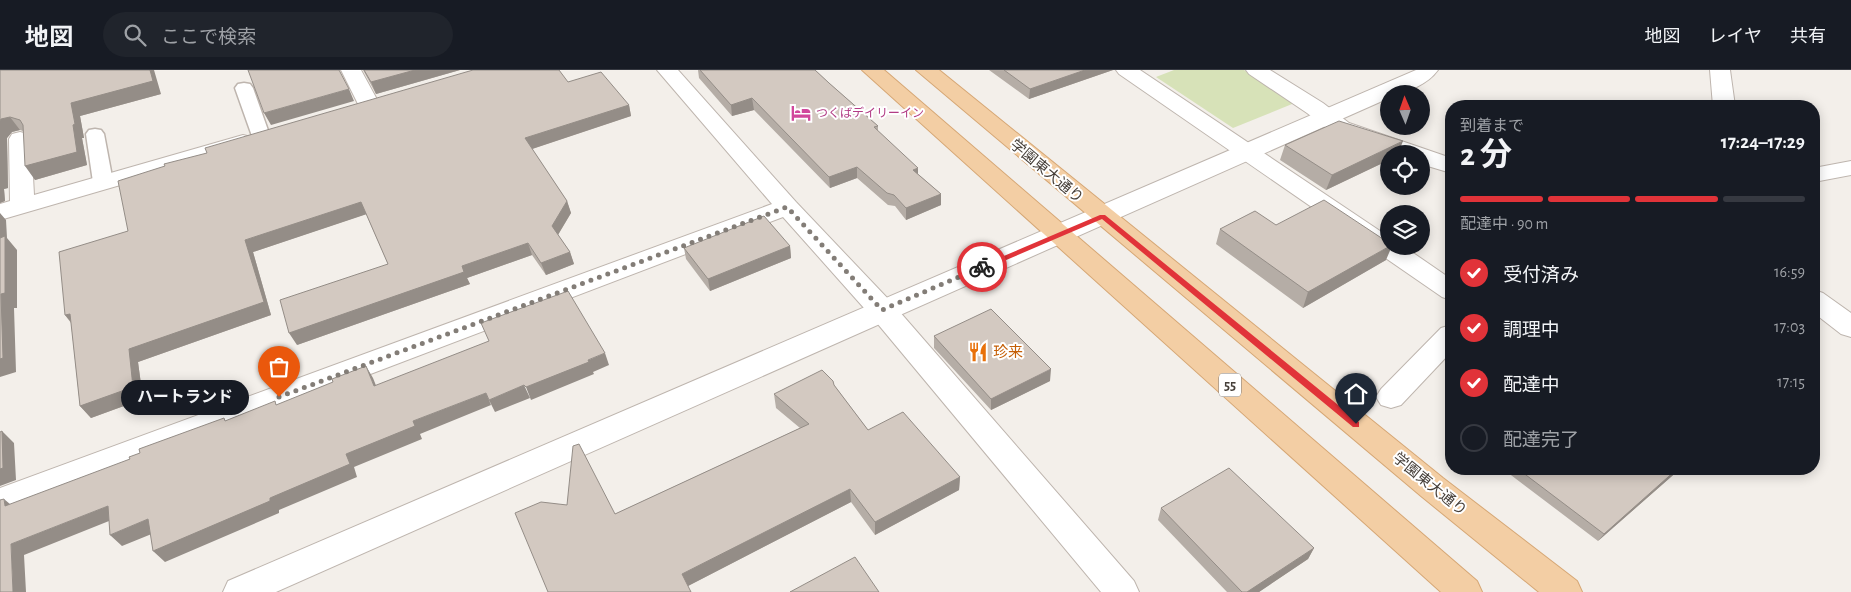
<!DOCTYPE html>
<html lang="ja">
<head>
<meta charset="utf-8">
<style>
  body { margin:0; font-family:"Alegreya Sans","Noto Sans JP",sans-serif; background:#20242c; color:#f1f3f6; height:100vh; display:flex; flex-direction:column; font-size:19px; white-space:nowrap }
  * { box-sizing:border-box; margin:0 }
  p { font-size:16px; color:#9ea1a6 }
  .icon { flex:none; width:28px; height:28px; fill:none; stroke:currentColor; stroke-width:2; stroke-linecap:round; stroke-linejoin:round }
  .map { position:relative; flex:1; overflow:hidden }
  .details { position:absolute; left:1445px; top:30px; width:375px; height:375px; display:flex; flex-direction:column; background:#171b24; border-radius:20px; box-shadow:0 2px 12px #0003 }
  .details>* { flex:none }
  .needle { width:32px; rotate:358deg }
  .controls { position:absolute; left:1380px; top:15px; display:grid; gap:10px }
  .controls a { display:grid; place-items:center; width:50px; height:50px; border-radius:50%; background:#171b24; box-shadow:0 2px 12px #0003; font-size:25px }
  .pin { position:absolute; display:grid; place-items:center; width:42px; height:42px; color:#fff; margin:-51px -21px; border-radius:50% 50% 50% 0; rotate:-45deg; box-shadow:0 0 5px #0007 }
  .pin .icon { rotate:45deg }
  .courier { position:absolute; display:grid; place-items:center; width:50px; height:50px; margin:-25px; border:4px solid #e13339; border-radius:50%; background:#fff; color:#222; box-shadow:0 1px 6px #0007 }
  .bubble { position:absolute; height:35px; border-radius:18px; background:#171b24; box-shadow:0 2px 12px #0003; font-size:16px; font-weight:700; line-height:35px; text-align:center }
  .headline em { font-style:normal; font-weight:700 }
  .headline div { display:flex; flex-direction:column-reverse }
  .headline { display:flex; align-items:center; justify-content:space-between; height:85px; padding:0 15px }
  h1 { font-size:32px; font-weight:700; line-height:38px }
  .bar { display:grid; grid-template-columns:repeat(4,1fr); gap:8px 5px; align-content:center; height:60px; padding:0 15px }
  .bar i { height:6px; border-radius:4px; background:#363941 }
  .bar .current { background:#e13339 }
  .bar p { grid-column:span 4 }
  ol { padding:0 15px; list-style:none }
  li { display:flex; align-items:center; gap:15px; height:55px }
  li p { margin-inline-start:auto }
  li .icon { padding:5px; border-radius:50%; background:#e13339; color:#fff; stroke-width:4 }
  li:last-child { color:#9ea1a6 }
  li i { width:28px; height:28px; border:2px solid #363941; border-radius:50% }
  header { display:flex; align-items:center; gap:30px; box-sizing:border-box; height:70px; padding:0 25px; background:#171b24; border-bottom:1px solid #363941 }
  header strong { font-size:24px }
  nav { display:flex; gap:28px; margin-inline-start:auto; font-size:18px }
  .search { width:350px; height:45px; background:#20242c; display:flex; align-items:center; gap:12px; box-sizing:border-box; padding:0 18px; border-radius:28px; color:#9ea1a6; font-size:19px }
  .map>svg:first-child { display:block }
  .green { fill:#d7e2b8 }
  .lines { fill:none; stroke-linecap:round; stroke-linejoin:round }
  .service-casing { stroke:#beb5ae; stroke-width:3 }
  .minor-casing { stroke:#beb5ae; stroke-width:2 }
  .tertiary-casing { stroke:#beb5ae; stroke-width:2 }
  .primary-casing { stroke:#d6a775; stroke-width:2 }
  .service { fill:#fff; fill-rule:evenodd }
  .minor { fill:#fff; fill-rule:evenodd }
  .tertiary { fill:#fff; fill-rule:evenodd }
  .primary { fill:#f3cea4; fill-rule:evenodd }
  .wall { fill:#b5ada6 }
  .shaded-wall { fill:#948d87 }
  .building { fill:#d3c9c1; stroke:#948d87 }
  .route { fill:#e13339 }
  .done { stroke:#837d77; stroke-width:5; stroke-dasharray:0 9 }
  .labels { text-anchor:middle; stroke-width:4; stroke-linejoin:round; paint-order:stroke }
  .far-hotel-label { font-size:12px; fill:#b23c85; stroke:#fff; text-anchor:start }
  .shield { fill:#fff; stroke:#7e7974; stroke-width:1 }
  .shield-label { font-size:14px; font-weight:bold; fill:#463f39 }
  .street-label { font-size:15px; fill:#463f39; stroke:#fff }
  .food-label { font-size:15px; fill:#c56008; stroke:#fff; text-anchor:start }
</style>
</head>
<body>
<header>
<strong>地図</strong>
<div class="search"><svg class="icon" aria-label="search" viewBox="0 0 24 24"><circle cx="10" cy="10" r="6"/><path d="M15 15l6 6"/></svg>ここで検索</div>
<nav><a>地図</a><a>レイヤ</a><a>共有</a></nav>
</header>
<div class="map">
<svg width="1851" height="522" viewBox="0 0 1851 522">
  <rect width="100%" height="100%" fill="#f3efea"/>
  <!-- green -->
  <path class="green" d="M1174 0H1244L1297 32 1233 58 1156 7Z"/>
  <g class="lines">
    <defs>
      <path id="service" d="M244 13 250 14 253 18 270 66 267 70 261 71 255 70 252 66 235 18 238 14Z
        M95 59 101 60 104 64 113 112 110 116 103 118 96 116 93 112 86 64 89 60Z"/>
      <path id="minor" d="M341 0H361L380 35 377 40 369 41 361 40Z
        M657 0H678L796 132 892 233 1134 511 1139 522H1101L872 247 783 147 0 445V418L772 134Z
        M1116 0H1140L1389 167V176H1403L1451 209V230L1442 227 1119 4Z
        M1246 0H1270L1323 33 1349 53 1451 88V103L1421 94V84H1393L1333 63 1307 43 1249 4Z
        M1710 0H1730L1735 36H1713Z
        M20 62 28 64 31 69 34 125 243 65 251 67 254 72 251 77 0 150V134L10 131 9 69 12 64Z
        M1851 91V105L1814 112V98Z
        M1814 220 1823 223 1851 243V267L1841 264 1814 243Z
        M1451 255V282L1401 335 1391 338 1381 335 1376 327 1381 319 1441 258Z"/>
      <path id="tertiary" d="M1416 0H1438C1428 14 1406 24 1389 24V28L276 522H223L228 511Z"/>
      <path id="primary" d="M862 0H884L1477 511 1482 522H1441Z
        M916 0H939L1443 408 1577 511 1582 522H1539L1421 426Z"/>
    </defs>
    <!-- service casing -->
    <use href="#service" class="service-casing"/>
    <!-- minor casing -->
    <use href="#minor" class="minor-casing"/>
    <!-- tertiary casing -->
    <use href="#tertiary" class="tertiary-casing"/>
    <!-- primary casing -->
    <use href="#primary" class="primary-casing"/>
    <!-- service -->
    <use href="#service" class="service"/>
    <!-- minor -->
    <use href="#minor" class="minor"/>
    <!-- tertiary -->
    <use href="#tertiary" class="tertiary"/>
    <!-- primary -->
    <use href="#primary" class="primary"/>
  </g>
  <!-- wall -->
  <path class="wall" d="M0 0 161 24 80 46 84 68H82L87 95 35 110 23 61 20 60 12 62 7 68 8 118 4 119 5 131 0 133Z
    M363 0H460L376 24Z
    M698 0H815L829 13 878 56V61L918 104 941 124V135L906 150 895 136 888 135 857 108 830 118 754 40 732 46 699 8Z
    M989 0H1113L1029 29Z
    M568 12 629 35 631 46 532 79 567 131 571 143 558 165 570 182 574 194 546 205 532 185 467 208 470 214 297 275 388 194 366 144 253 182 271 245 138 292 143 329 91 348 80 336 71 253 65 245 128 161Z
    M1285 75 1389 84V90L1326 120 1280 90Z
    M1276 155 1386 190 1303 238 1216 174 1220 159Z
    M790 176 791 188 710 221 686 189 684 178Z
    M934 266 1050 311 991 340 934 278Z
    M834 315 868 360 960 407 959 420 875 465 851 432 688 516 567 435 615 444 800 358 776 338 774 324Z
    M1503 399H1680L1598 471Z
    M1161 438 1314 478 1308 489 1259 522H1227L1158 450Z"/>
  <!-- shaded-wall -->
  <path class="shaded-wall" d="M150 0H154L161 24 80 46 84 68H82L87 95 35 110 25 96 73 55 71 33Z
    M415 0H460L376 24 371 12Z
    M1085 0H1113L1029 29 1030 19Z
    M349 19 354 31 271 55 264 43Z
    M752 28 754 40 732 46 731 35Z
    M629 35 631 46 529 80 525 68Z
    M10 47 20 60 12 62 7 68 8 118 4 119 5 131 0 133V51L1 49Z
    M1403 71 1398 84H1389V90L1326 120 1332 105Z
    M857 97V108L830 118 829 107Z
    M918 98V109L913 100Z
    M941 124V135L906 150V138Z
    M567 131 571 143 556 168 552 156Z
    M361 132 367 144 253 182 271 245 138 292 143 329 91 348 80 336 129 279 245 170Z
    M0 143 6 150 7 168 17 180V238H14L16 302 0 307Z
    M528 173 532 185 467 208 470 214 297 275 289 263 462 196Z
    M790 176 791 188 710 221 708 209Z
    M1390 176H1392L1386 190 1303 238 1308 222Z
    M570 182 574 194 546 205 541 193Z
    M70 244 75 257 65 245Z
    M605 283 609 295 593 302 594 304 531 330 526 317Z
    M366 296 373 308 381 328 374 316Z
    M1051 299 1050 311 991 340V329Z
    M524 315 530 328 495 342 489 330Z
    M486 323 491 335 420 364 422 369 354 397 357 407 279 440V443L165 492 153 481 270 428 346 384 413 351Z
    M2 361 14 373 16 410 0 416V399Z
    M1677 399H1680L1598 471 1604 464Z
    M960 407 959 420 875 465V452Z
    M850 419 851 432 686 517 682 504Z
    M4 429 17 440 5 436Z
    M108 436 119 447 24 485 26 522H13L11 474Z
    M148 449 159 461 122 476 110 465Z
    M1314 478 1308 489 1259 522H1247Z"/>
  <!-- building -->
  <path class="building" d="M0 0H150L153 11 71 33 75 54 73 55 77 82 25 96 23 55 20 50 10 47 1 49 0 51Z
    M248 0H339L349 19 264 43Z
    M364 0H415L371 12Z
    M473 0H559L568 12 601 2 629 35 525 68 567 131 552 156 570 182 541 193 528 173 462 196 464 202 289 263 280 230 388 194 361 132 245 170 264 232 129 279 133 317 80 336 70 244 65 245 59 182 128 161 118 111 165 96 164 94 207 83 205 78Z
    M700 0H815L829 13 878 56 874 57 918 98 913 100 941 124 906 138 894 125 887 123 857 97 829 107 752 28 731 35Z
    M1004 0H1085L1030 19Z
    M1339 51 1403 71 1332 105 1285 75Z
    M1324 130 1389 173V176H1390L1308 222 1220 159 1255 141 1276 155Z
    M764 146 790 176 708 209 684 178Z
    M5 166V223L1 224 3 288 0 289V168Z
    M568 221 605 283 588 290 589 292 526 317 524 315 489 330 486 323 413 351 415 356 346 384 350 394 270 428V431L153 481 148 449 110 465 108 436 11 474 13 522H0V430L4 429 5 436 130 389 129 387 140 383 139 379 224 348 225 351 275 331 276 335 333 312 332 309 366 296 374 316 489 271 481 253Z
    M991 239 1051 299 991 329 934 266Z
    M822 300 833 311 834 315 868 360 903 342 960 407 875 452 850 419 682 504 691 522H548L515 443 541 432 567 435 573 376 579 374 615 444 809 354 774 324Z
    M2 361 3 398 0 399V362Z
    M1229 398 1314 478 1247 522H1242L1161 438Z
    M1518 399H1677L1604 464Z
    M855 487 879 522H790Z"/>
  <!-- route -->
  <path class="route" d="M1100 145H1105L1359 352V357H1353L1102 149 985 199 978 197Z"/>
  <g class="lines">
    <!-- done -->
    <path class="done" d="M279 327 787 137 882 240 982 197"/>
  </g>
  <!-- icons -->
  <defs>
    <symbol id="hotel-bare" viewBox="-9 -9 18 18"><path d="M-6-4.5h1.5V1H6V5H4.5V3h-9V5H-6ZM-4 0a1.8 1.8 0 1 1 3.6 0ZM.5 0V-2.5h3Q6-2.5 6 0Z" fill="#d1479c" stroke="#fff" stroke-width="2.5" paint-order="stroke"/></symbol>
    <symbol id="restaurant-bare" viewBox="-9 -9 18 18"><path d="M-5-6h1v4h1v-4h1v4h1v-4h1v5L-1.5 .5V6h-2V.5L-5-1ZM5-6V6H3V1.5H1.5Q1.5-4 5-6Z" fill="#e8710a" stroke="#fff" stroke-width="2.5" paint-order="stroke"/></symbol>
  </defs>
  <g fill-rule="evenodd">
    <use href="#hotel-bare" x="787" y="29" width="28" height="28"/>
    <use href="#restaurant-bare" x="964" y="268" width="28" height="28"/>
  </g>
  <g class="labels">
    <!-- far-hotel labels -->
    <g class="far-hotel-label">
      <text x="816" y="47">つくばデイリーイン</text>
    </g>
    <!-- shield labels -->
    <rect class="shield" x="1219" y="303.5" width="22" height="23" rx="4"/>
    <g class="shield-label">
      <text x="1230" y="320">55</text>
    </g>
    <!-- street labels -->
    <g class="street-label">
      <text transform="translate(1047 101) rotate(40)" y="5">学園東大通り</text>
      <text transform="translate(1430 414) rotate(39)" y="5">学園東大通り</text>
    </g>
    <!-- food labels -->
    <g class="food-label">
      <text x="993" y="287">珍来</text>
    </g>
  </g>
</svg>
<div class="controls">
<a><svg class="needle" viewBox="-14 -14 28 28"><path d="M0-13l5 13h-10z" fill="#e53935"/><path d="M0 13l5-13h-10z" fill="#9ea1a6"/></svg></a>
<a><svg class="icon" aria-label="locate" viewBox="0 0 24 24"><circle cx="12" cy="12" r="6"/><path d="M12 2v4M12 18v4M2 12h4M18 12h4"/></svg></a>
<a><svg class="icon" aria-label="layers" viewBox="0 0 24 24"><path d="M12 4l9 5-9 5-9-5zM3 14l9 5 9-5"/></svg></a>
</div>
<div class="pin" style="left:279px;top:327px;background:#ea580c"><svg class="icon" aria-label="bag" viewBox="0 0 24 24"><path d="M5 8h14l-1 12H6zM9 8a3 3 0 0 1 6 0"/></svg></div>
<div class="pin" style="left:1356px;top:354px;background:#1f2937"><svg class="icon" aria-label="home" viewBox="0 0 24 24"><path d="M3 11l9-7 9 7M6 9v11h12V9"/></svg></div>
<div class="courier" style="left:982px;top:197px"><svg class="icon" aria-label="bike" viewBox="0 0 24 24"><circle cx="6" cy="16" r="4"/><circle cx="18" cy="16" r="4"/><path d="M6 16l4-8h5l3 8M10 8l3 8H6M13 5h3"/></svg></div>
<div class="bubble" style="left:121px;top:310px;width:128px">ハートランド</div>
<section class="details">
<div class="headline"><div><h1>2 分</h1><p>到着まで</p></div><em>17:24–17:29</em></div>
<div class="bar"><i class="current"></i><i class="current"></i><i class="current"></i><i></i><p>配達中 · 90 m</p></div>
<ol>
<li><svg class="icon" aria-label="check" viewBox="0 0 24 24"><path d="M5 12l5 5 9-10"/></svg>受付済み<p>16:59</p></li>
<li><svg class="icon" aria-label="check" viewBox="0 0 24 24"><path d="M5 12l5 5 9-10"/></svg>調理中<p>17:03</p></li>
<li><svg class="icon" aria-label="check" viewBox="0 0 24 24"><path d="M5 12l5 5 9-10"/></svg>配達中<p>17:15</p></li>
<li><i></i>配達完了</li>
</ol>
</section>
</div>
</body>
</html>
